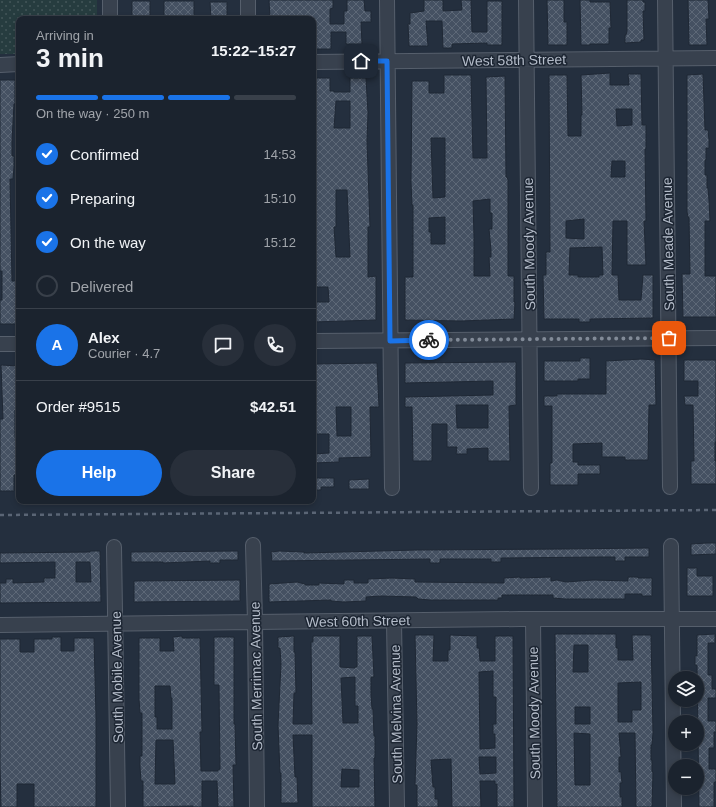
<!DOCTYPE html>
<html lang="en">
<head>
<meta charset="utf-8">
<style>
  body { margin:0; font-family:Helvetica,sans-serif; background:#282f3a; color:#f1f3f6; height:100vh; display:flex; flex-direction:column; font-size:15px; white-space:nowrap }
  * { box-sizing:border-box; margin:0 }
  p { font-size:13px; color:#a0a4aa }
  .icon { flex:none; width:22px; height:22px; fill:none; stroke:currentColor; stroke-width:2; stroke-linecap:round; stroke-linejoin:round }
  .map { position:relative; flex:1; overflow:hidden }
  .drawer { position:absolute; left:16px; top:16px; width:300px; height:488px; display:flex; flex-direction:column; background:#1b232e; border-radius:8px; box-shadow:0 2px 6px #0003,0 0 0 1px #39404a }
  .drawer>* { flex:none }
  .tools { position:absolute; left:668px; top:671px; display:grid; gap:8px }
  .tools a { display:grid; place-items:center; width:36px; height:36px; border-radius:50%; background:#1b232e; box-shadow:0 2px 6px #0003,0 0 0 1px #39404a; font-size:20px }
  .pin { position:absolute; display:grid; place-items:center; width:34px; height:34px; color:#fff; margin:-17px; border-radius:8px; box-shadow:0 2px 6px #0006 }
  .courier { position:absolute; display:grid; place-items:center; width:40px; height:40px; margin:-20px; border:3px solid #1a73e8; border-radius:50%; background:#fff; color:#222; box-shadow:0 1px 5px #0007 }
  .overview em { font-style:normal; font-weight:800 }
  .overview div { display:flex; flex-direction:column-reverse }
  .overview { display:flex; align-items:center; justify-content:space-between; height:68px; padding:0 20px }
  h1 { font-size:26px; font-weight:800; line-height:30px }
  .bar { display:grid; grid-template-columns:repeat(4,1fr); gap:6px 4px; align-content:center; height:48px; padding:0 20px }
  .bar i { height:5px; border-radius:3px; background:#39404a }
  .bar .current { background:#1a73e8 }
  .bar p { grid-column:span 4 }
  .line { display:flex; align-items:center; gap:10px; padding:0 20px; border-top:1px solid #39404a }
  .line div { flex:1 }
  .round { display:grid; place-items:center; flex:none; width:42px; height:42px; border-radius:21px; background:#282f3a }
  ol { padding:0 20px; list-style:none }
  li { display:flex; align-items:center; gap:12px; height:44px }
  li p { margin-inline-start:auto }
  li .icon { padding:4px; border-radius:50%; background:#1a73e8; color:#fff; stroke-width:4 }
  li:last-child { color:#a0a4aa }
  li i { width:22px; height:22px; border:2px solid #39404a; border-radius:50% }
  .action { display:flex; gap:8px; margin-top:auto; padding:8px 20px }
  .action a { flex:1; height:46px; border-radius:24px; background:#1a73e8; color:#fff; font-size:16px; font-weight:800; line-height:46px; text-align:center }
  .action a+a { background:#282f3a; color:#f1f3f6 }
  .map>svg:first-child { display:block }
  .park { fill:url(#park-dots) }
  .building { fill:url(#building-cross-hatch); stroke:#1f2835; fill-rule:evenodd }
  .lines { fill:none; stroke-linecap:round; stroke-linejoin:round }
  .minor-casing { stroke:#565f6c; stroke-width:16 }
  .minor { stroke:#38414e; stroke-width:14 }
  .rail { stroke:#5a6575; stroke-width:2.5; stroke-dasharray:4 4; stroke-linecap:butt }
  .done { stroke:#828b98; stroke-width:4; stroke-dasharray:0 7.2 }
  .route { stroke:#1a73e8; stroke-width:5 }
  .labels { text-anchor:middle; stroke-width:3; stroke-linejoin:round; paint-order:stroke }
  .street-label { font-size:14px; fill:#b4bcc9; stroke:#1d2633 }
</style>
</head>
<body>
<div class="map">
<svg width="716" height="807" viewBox="0 0 716 807">
  <defs>
    <pattern id="park-dots" width="8" height="8" patternUnits="userSpaceOnUse"><rect width="8" height="8" fill="#263c3f"/><path d="M2 2h.1M6 6h.1" fill="none" stroke="#435659" stroke-width="1.8" stroke-linecap="round"/></pattern>
    <pattern id="building-cross-hatch" width="8" height="8" patternUnits="userSpaceOnUse"><rect width="8" height="8" fill="#455162"/><path d="M0 0l8 8M0 8l8-8" fill="none" stroke="#5d6877"/></pattern>
  </defs>
  <rect width="100%" height="100%" fill="#242f3e"/>
  <!-- park -->
  <path class="park" d="M0 0H97V19H19V54H0Z"/>
  <!-- building -->
  <path class="building" d="M269 0H333V8L330 9V24H344V11H347V0H364L365 11H371V22H361L362 44H346V32H331V49H313V19H270Z
    M424 0H443V11L462 10 461 0H471L472 32H487V1H502V45H487V43L452 44V48H443L442 21H426L428 46H409L408 24H410V13L424 11Z
    M547 0H564V22H567V45H548Z
    M580 0H590V2H610L611 28H609V44H590V45H581Z
    M627 0H643V2H645V11H643L644 40H641V42L625 43V35H626L627 31Z
    M688 0H708L709 19H706L707 45H689Z
    M132 1H150V19H132Z
    M164 1H194V19H164Z
    M210 2H227V19H211Z
    M610 73V85H629L628 74H641L642 125H646V149H645L646 221H644L646 265H627V221H613L612 275H618L619 300H641L643 275H653V318L590 319V322H579V319H544L543 275H546V252H550L549 75H567L568 136H581V115H582L581 75ZM616 109H632V125L617 126ZM612 161H625V177H611ZM584 219V239L566 238V221ZM602 247 603 275H599V277H578V275H569L570 248Z
    M703 74 705 130H708L709 140V148H706V160H705V175H707V188H708L709 200 710 221H705V276H716V317H683L682 274H690L689 217H688L687 212V75Z
    M444 75H471L473 158H487L486 77 505 76 506 177H507L508 180V276H514V302H515L514 319 461 321 405 320V277H413V205H412L411 182 412 81H429V93H444ZM431 138H445V197L433 198ZM490 199V213H492V229H489L491 250V257H489L490 276H474V237L473 201ZM445 217V244H431V232H429V218Z
    M313 78H330V91H334V92H350V78H366L368 113 367 141 370 227H368V277L376 276V320L313 322V302H329L328 287H316V268H313ZM336 101H350V128H334ZM336 190H347L350 257H336L334 227H336Z
    M0 80H15V104H14L12 141V156H14V167L13 179H10L12 281H19V324H0V300H2V271H0Z
    M580 358H590V379H578V381H544V361H580Z
    M642 359 655 360 656 405H649L648 460H625V457H602V443L573 444V462H578V465H600V474H578V485H550V463H552V406H544V396H557V394H606V361Z
    M684 360H716V442H715V461H716V484H691V461H694L693 405H685L684 396H698V381H684Z
    M516 362V405L509 406 510 461H488V448L467 449V454H456L457 447H447V424H432V461H413L412 407H405V397L493 395V381L405 383V363ZM456 405H488V428H457Z
    M377 363 379 407H370L371 457 339 458V462L313 463V454L329 453V434H313V415H316V385H313V364ZM336 407H351V436H337Z
    M1 365 19 366V410H15V434L16 450H18L19 475H14V491H0V419H3Z
    M313 478H334V487H321V490H313Z
    M369 479V489H349V480Z
    M707 543H716V554L691 555V544Z
    M649 548V557H625V561H615V557H600L501 558V562H491V559H440V563H430V559L272 561 271 552 279 551 304 552V553L417 550 563 549Z
    M90 551H100L101 602 0 603V583H6V579H13V583L44 582V578H55V562L0 563V553L90 552ZM76 562H90L91 582H76Z
    M238 551V560H220V563H210V561L163 563V562H131V552Z
    M687 568H697V576H713V596H687Z
    M520 577V578L551 577V581L557 580 566 582 593 580 628 581V577H638V578H652V596H642V594H625V599H565L553 598V595H502V598H498V600H430L418 599 416 597 381 596 366 597V601L344 602 331 601V600L269 602V584L297 582 305 584V585H319V583L344 584V580H354V583H368V579L392 578 415 579V582L504 583V578Z
    M240 580V601L134 602V581Z
    M555 634H616V648H618V660H633L632 635H651L653 733 652 745H651V760H652V772H653L652 807H636L635 733H619L621 757H619V772H621L622 783H620V797H622V807H557ZM574 645H588V672H573ZM641 682V710H632V722H618V683ZM575 707H590V724H575ZM574 733 590 734V785H575Z
    M715 634V643H708V675H712V689H716V698H708V721H716V732H714V748H709V769H716V782H714V807H699L697 665H695V656H697V635Z
    M415 635H434L433 661H448V650H450V635L477 636V648H479L480 661H495V636H513L514 807H497V784H495V781H480L481 807H452L451 759 431 760 433 787H435V799H438V807H417V785H415L417 724ZM493 671V697H496V724H493V734H495V748L480 749 479 672ZM479 757H496V773L480 774Z
    M182 636V638H200L202 732H200L201 771H218V770L220 769 219 685H214V637H234V724H235L236 765H233L234 807H218L217 781H202V807H193V806L143 807V781H141L140 767V756H142V713H140L139 699V638H160V651H174L173 637ZM155 686H170L171 698H172V729H157V717H155ZM156 740H173L175 784H155Z
    M294 636V652H295L296 693H294L293 724H312L311 642H313V636H340V667L355 668V667H357V636H372L374 677H371V694L372 709H373L374 736H375V758H374L375 807H312V735H293L295 777H297L298 803H281V773H280L278 725 281 664 280 648H278V637ZM355 677V706H358V723H343L341 678ZM342 769 359 770V787H341Z
    M52 637H61V651H74V638H94L96 717V807H34V784H17V807H1L0 765V639H20V652H34V639H52Z"/>
  <g class="lines">
    <defs>
      <path id="minor" d="M110 0V19
        M248 0V19
        M387 0 392 488
        M526 0 531 488
        M665 0 670 487
        M313 62 716 58
        M0 65 19 64
        M313 341 716 338
        M0 344H19
        M253 545 255 622 257 807
        M671 546 674 807
        M114 547 118 807
        M533 619 535 807
        M394 621 397 807
        M0 625 520 619H716"/>
    </defs>
    <!-- minor casing -->
    <use href="#minor" class="minor-casing"/>
    <!-- minor -->
    <use href="#minor" class="minor"/>
    <!-- rail -->
    <path class="rail" d="M0 515 716 510"/>
  </g>
  <g class="lines">
    <!-- done -->
    <path class="done" d="M429 340 669 338"/>
    <!-- route -->
    <path class="route" d="M361 61H387L390 341 429 340"/>
  </g>
  <g class="labels">
    <!-- street labels -->
    <g class="street-label">
      <text transform="translate(514 60) rotate(-1)" y="5">West 58th Street</text>
      <text transform="translate(529 244) rotate(-91)" y="5">South Moody Avenue</text>
      <text transform="translate(668 244) rotate(-91)" y="5">South Meade Avenue</text>
      <text transform="translate(358 621) rotate(-1)" y="5">West 60th Street</text>
      <text transform="translate(256 676) rotate(-91)" y="5">South Merrimac Avenue</text>
      <text transform="translate(117 677) rotate(-91)" y="5">South Mobile Avenue</text>
      <text transform="translate(534 713) rotate(-91)" y="5">South Moody Avenue</text>
      <text transform="translate(396 714) rotate(-91)" y="5">South Melvina Avenue</text>
    </g>
  </g>
</svg>
<div class="tools">
<a><svg class="icon" aria-label="layers" viewBox="0 0 24 24"><path d="M12 4l9 5-9 5-9-5zM3 14l9 5 9-5"/></svg></a>
<a>+</a>
<a>−</a>
</div>
<div class="pin" style="left:669px;top:338px;background:#ea580c"><svg class="icon" aria-label="bag" viewBox="0 0 24 24"><path d="M5 8h14l-1 12H6zM9 8a3 3 0 0 1 6 0"/></svg></div>
<div class="pin" style="left:361px;top:61px;background:#1f2937"><svg class="icon" aria-label="home" viewBox="0 0 24 24"><path d="M3 11l9-7 9 7M6 9v11h12V9"/></svg></div>
<div class="courier" style="left:429px;top:340px"><svg class="icon" aria-label="bike" viewBox="0 0 24 24"><circle cx="6" cy="16" r="4"/><circle cx="18" cy="16" r="4"/><path d="M6 16l4-8h5l3 8M10 8l3 8H6M13 5h3"/></svg></div>
<section class="drawer">
<div class="overview"><div><h1>3 min</h1><p>Arriving in</p></div><em>15:22–15:27</em></div>
<div class="bar"><i class="current"></i><i class="current"></i><i class="current"></i><i></i><p>On the way · 250 m</p></div>
<ol>
<li><svg class="icon" aria-label="check" viewBox="0 0 24 24"><path d="M5 12l5 5 9-10"/></svg>Confirmed<p>14:53</p></li>
<li><svg class="icon" aria-label="check" viewBox="0 0 24 24"><path d="M5 12l5 5 9-10"/></svg>Preparing<p>15:10</p></li>
<li><svg class="icon" aria-label="check" viewBox="0 0 24 24"><path d="M5 12l5 5 9-10"/></svg>On the way<p>15:12</p></li>
<li><i></i>Delivered</li>
</ol>
<div class="line" style="height:72px"><b class="round" style="background:#1a73e8;color:#fff">A</b><div><b>Alex</b><p>Courier · 4.7</p></div><a class="round"><svg class="icon" aria-label="chat" viewBox="0 0 24 24"><path d="M4 5h16v11H9l-5 4z"/></svg></a><a class="round"><svg class="icon" aria-label="phone" viewBox="0 0 24 24"><path d="M5 4h4l2 5-3 2q2 4 5 5l2-3 5 2v4C11 20 4 13 5 4z"/></svg></a></div>
<div class="line" style="height:52px"><div>Order #9515</div><b>$42.51</b></div>
<div class="action"><a>Help</a><a>Share</a></div>
</section>
</div>
</body>
</html>
